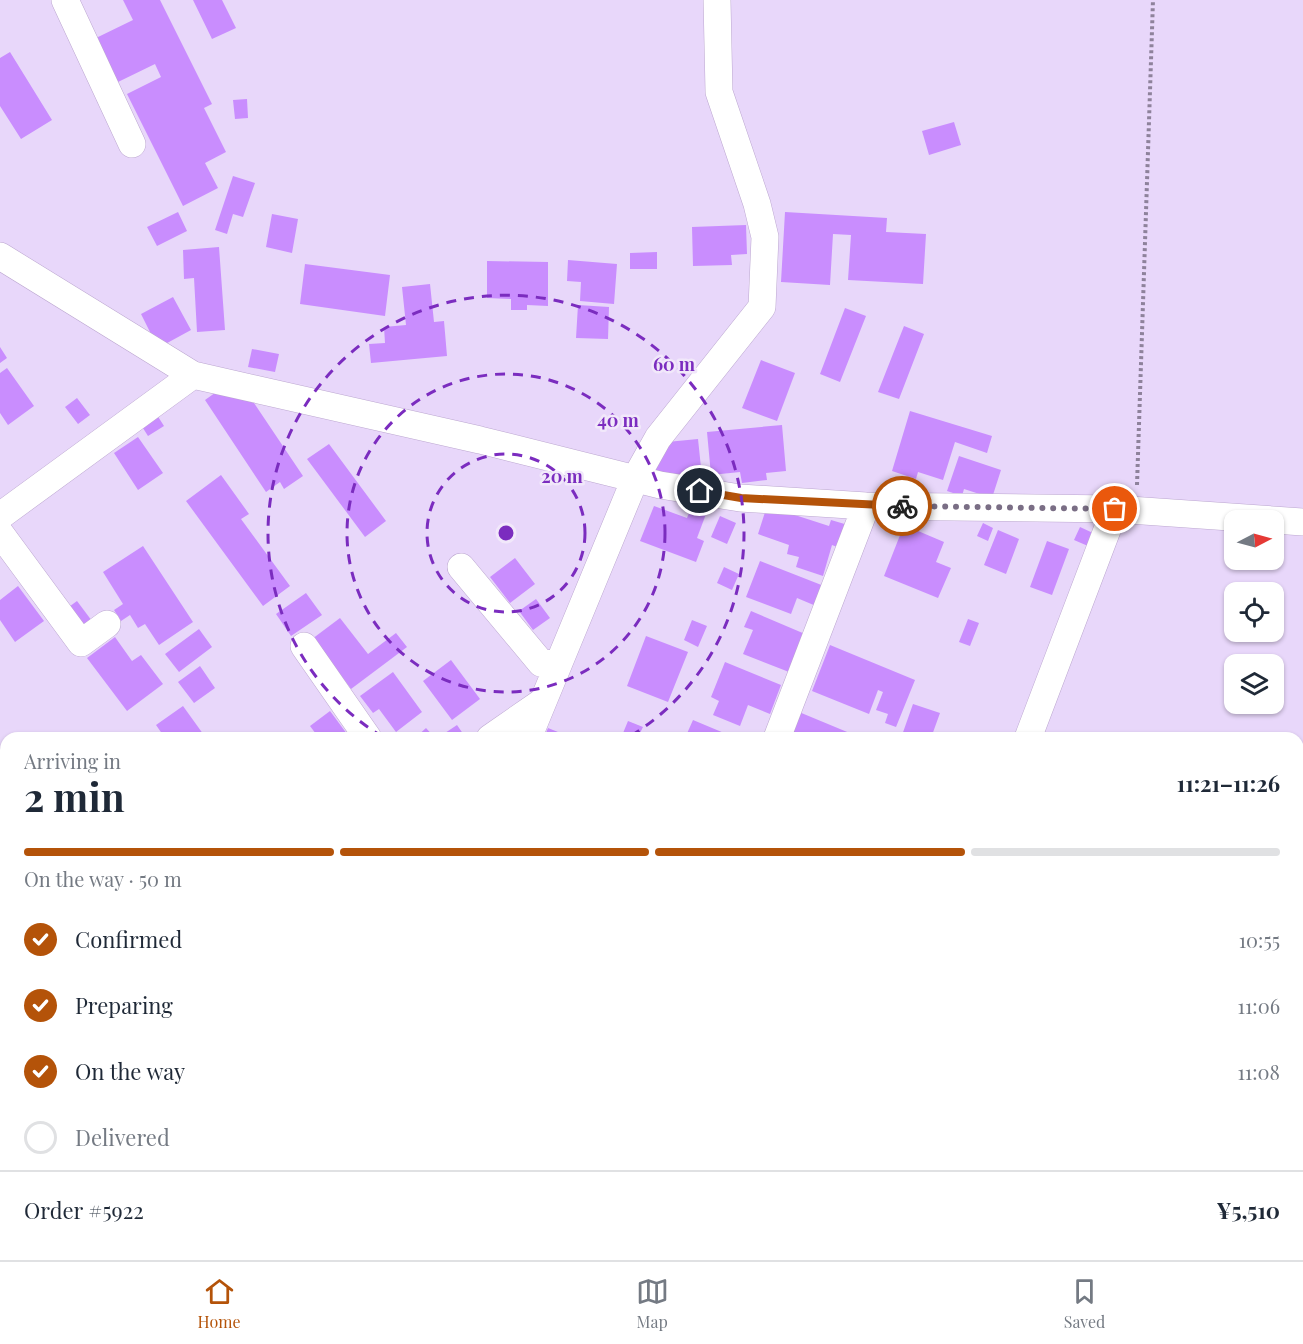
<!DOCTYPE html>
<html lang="en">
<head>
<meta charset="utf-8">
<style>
  body { margin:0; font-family:"Playfair Display",serif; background:#f2f2f3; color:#1f2937; height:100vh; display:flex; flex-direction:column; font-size:22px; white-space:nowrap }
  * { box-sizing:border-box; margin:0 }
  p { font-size:20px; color:#747a83 }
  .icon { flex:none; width:33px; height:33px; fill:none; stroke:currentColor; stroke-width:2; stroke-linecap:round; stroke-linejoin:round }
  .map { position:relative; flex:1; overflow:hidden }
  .details { position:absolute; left:0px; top:732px; width:1304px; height:528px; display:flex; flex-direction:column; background:#fff; border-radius:18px 18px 0 0; box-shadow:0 2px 4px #0004 }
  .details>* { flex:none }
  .needle { width:39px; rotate:84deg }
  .fabs { position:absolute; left:1224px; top:510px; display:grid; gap:12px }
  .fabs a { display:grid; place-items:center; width:60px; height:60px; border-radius:12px; background:#fff; box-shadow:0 2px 4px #0004; font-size:30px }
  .pin { position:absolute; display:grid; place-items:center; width:51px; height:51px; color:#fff; margin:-26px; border:3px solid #fff; border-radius:50%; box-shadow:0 2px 6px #0007 }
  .courier { position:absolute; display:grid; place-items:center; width:60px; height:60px; margin:-30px; border:4px solid #b45309; border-radius:50%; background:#fff; color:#222; box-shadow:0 2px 8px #0007 }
  .head em { font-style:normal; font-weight:700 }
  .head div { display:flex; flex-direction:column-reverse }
  .head { display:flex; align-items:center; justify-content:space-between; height:102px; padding:0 24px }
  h1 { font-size:39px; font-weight:700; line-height:45px }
  .bar { display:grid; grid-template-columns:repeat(4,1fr); gap:9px 6px; align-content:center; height:72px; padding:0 24px }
  .bar i { height:8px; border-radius:4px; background:#e0e1e3 }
  .bar .selected { background:#b45309 }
  .bar p { grid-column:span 4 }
  .line { display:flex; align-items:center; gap:15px; padding:0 24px; border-top:2px solid #e0e1e3 }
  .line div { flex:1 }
  ol { padding:0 24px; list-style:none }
  li { display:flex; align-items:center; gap:18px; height:66px }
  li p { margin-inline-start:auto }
  li .icon { padding:6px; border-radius:50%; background:#b45309; color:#fff; stroke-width:4 }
  li:last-child { color:#747a83 }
  li i { width:33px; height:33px; border:3px solid #e0e1e3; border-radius:50% }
  .dock { display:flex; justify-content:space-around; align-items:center; height:84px; border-top:2px solid #e0e1e3; background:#fff; font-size:16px; color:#747a83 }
  .dock a { display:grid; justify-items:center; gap:3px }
  .dock .selected { color:#b45309 }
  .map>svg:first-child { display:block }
  .building { fill:#c98dfe }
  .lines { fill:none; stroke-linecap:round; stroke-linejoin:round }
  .street-casing { stroke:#bca7d0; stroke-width:28 }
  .primary-casing { stroke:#a081bc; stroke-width:34 }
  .path { stroke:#8e829b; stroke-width:4; stroke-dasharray:3 3; stroke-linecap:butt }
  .street { stroke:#fff; stroke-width:27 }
  .primary { stroke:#e5ccfd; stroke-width:33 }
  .done { stroke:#7a6e85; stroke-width:6; stroke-dasharray:0 10.8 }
  .route { stroke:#b45309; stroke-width:8 }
  .ring { fill:none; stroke:#7b2cbf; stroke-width:3; stroke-dasharray:10 8 }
  .centre { fill:#7b2cbf; stroke:#f1e8fa; stroke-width:3 }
  .ring-label { font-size:18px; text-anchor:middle; font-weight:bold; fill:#7b2cbf; stroke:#f1e8fa; stroke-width:5; stroke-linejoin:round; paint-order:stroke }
</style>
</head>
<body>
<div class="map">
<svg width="1303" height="1260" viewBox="0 0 1303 1260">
  <rect width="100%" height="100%" fill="#e8d7fa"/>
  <!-- building -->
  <path class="building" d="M123 0H160L212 104 204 108 226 152 205 163 218 188 183 206 127 94 161 77 155 64 118 82 96 38 133 20Z
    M193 0H222L236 28 212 39Z
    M10 52 52 120 21 139 0 106V58Z
    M247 99 248 118 235 119 233 100Z
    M954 122 961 145 929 155 922 131Z
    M233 176 255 183 243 217 233 214 227 234 215 230Z
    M178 212 187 231 157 246 147 227Z
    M785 212 887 218 886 232 926 234 923 284 848 280 851 235 833 234 830 285 781 282Z
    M272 214 298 219 292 253 266 247Z
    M746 225 747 254 731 255 732 265 693 266 692 227Z
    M219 247 225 330 197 332 194 278 184 279 183 250Z
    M657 252V269H630V253Z
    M568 260 617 264 614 304 580 301 581 282 567 281Z
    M487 261 548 262V306L527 305V310H511V299L487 298Z
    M305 264 390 275 385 316 300 304Z
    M430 284 434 322 444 321 447 356 371 363 369 344 385 343 384 327 406 325 402 287Z
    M173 297 191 330 158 348 141 314Z
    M578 305 609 307 608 339 576 338Z
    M845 308 866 316 840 382 820 374Z
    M904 326 924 334 899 399 878 392Z
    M0 347 7 358 0 363Z
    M252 349 279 354 275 372 248 367Z
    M761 360 795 373 777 421 742 408Z
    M7 368 34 406 8 425 0 413V373Z
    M219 390 254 403 303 476 284 489 280 482 266 492 205 400Z
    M77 398 90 415 78 424 65 407Z
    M910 411 992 436 987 453 955 442 943 480 918 472 916 479 892 471Z
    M157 415 164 426 148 436 141 425Z
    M782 425 786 471 766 473 767 480 742 483 740 472 711 475 707 432Z
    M138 437 163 473 138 490 114 453Z
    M698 439 702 477 675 479 652 472 667 442Z
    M329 444 386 521 365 537 307 459Z
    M959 456 1001 470 992 498 964 489 962 496 947 491Z
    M221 475 249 514 241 519 290 586 263 606 186 501Z
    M654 506 687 518 691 508 706 514 697 538 704 541 696 562 640 541Z
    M767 506 829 526 831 520 848 525 840 548 832 545 823 576 796 567 799 557 787 554 789 545 758 534Z
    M720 516 736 523 727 544 711 537Z
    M983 523 993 528 988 541 977 536Z
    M904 525 944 542 936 562 951 568 938 598 884 576Z
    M1080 527 1093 533 1088 546 1074 540Z
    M998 530 1019 539 1006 574 984 565Z
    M1047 541 1069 549 1052 595 1030 587Z
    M143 546 193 622 159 645 145 624 138 628 130 615 121 621 114 610 123 604 103 572Z
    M515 558 535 584 510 603 490 577Z
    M760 561 824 586 816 606 797 598 791 614 746 597Z
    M724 567 739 574 732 590 717 583Z
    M18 586 44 621 15 642 0 620V600Z
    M306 593 322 615 291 636 276 614Z
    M536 599 550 618 533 630 519 611Z
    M77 601 92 621 81 629 66 609Z
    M751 611 805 634 789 672 743 654 753 630 744 627Z
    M340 618 368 654 396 633 407 647 351 689 334 666 308 642Z
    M968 619 979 623 970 646 959 642Z
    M692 620 707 626 698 647 684 640Z
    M199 629 212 647 179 672 165 654Z
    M646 636 688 652 668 702 627 686Z
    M115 637 132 661 141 655 163 684 127 711 87 658Z
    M830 645 915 680 896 727 885 723 888 714 876 710 883 692 878 690 869 714 812 691Z
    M451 660 480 699 452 720 423 681Z
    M725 662 781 685 770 714 748 705 740 726 713 715 719 701 711 697Z
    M200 666 215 688 194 703 178 682Z
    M393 672 422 712 396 732 379 709 373 713 360 696Z
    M913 704 940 713 931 738H901Z
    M183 706 206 738H165L156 725Z
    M330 711 350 738H319L310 726Z
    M799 712 852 734 850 738H789Z
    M693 720 736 738H685Z
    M628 721 643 727 640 733 651 738H621Z
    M457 725 466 738H444L442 735Z
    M426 728 435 738H415Z
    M548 728 573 738H544Z
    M1298 766 1303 768V807L1298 805Z
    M1298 837 1303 839V878L1298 876Z
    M1298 894 1303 897V917L1298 914Z
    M0 934 6 943V960L0 964Z
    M1 1118 6 1125V1161L0 1152Z
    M1298 1153 1303 1155V1186L1298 1184Z
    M0 1171 6 1180V1227L0 1231Z
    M139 1254H158L150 1260H143Z
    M225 1254H275L278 1258 276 1260H229Z
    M284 1254H351L340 1260H287Z
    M492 1254H573L574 1258 565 1260H479V1257Z
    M596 1254 599 1260H583Z
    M602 1254H622L621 1258Z
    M660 1254H689V1260H659Z
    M865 1254H932L930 1260H863Z
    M996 1254H1056L1054 1260H1002L1003 1257Z
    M1261 1254H1293L1291 1260H1276Z"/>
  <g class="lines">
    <defs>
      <path id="street" d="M65 0 132 144
        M0 256 193 375 480 440 660 485 740 498 866 506 1115 509 1303 522
        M0 516 193 375
        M0 533 81 643 107 624
        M461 567 541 663 558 664
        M304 646 368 738
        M490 738 542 702
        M528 738 635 479 658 438 762 307 765 237 757 204 719 92 717 0
        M777 738 866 506
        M1028 738 1115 509
        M0 1089 6 1085
        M1298 1132 1303 1135
        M408 1254 410 1260
        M831 1260 833 1254"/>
      <path id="primary" d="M0 1025 6 1027
        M770 1254 790 1260"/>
    </defs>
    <!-- street casing -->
    <use href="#street" class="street-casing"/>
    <!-- primary casing -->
    <use href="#primary" class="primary-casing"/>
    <!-- path -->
    <path class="path" d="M1137 485 1153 0"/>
    <!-- street -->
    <use href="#street" class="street"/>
    <!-- primary -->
    <use href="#primary" class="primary"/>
  </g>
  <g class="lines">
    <!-- done -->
    <path class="done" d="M902 506 1115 509"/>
    <!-- route -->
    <path class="route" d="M700 491 741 498 902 506"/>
  </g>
  <!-- distance rings -->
  <g class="ring">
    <circle cx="506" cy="533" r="79"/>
    <circle cx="506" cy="533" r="159"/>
    <path d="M383 737A238 238 0 1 1 629 737"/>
  </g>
  <circle cx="506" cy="533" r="9" class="centre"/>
  <g class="ring-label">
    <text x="674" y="371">60 m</text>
    <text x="618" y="427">40 m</text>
    <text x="562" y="483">20 m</text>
  </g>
</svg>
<div class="fabs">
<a><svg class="needle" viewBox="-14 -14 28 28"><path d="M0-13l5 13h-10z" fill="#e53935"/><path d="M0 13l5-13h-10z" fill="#747a83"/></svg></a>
<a><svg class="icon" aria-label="locate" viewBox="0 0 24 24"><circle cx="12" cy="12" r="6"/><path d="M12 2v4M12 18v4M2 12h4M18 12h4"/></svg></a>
<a><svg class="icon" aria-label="layers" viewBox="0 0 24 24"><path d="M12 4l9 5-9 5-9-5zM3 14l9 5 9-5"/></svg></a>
</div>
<div class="pin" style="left:1115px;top:509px;background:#ea580c"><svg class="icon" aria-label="bag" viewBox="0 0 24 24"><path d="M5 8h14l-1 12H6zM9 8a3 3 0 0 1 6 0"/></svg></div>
<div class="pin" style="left:700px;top:491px;background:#1f2937"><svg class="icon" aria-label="home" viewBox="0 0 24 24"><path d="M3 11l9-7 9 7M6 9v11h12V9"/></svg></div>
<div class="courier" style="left:902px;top:506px"><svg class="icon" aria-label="bike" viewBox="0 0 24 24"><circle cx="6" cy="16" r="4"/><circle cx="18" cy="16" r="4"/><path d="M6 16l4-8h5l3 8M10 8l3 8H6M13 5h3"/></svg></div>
<section class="details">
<div class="head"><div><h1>2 min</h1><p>Arriving in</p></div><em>11:21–11:26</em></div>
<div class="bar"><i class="selected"></i><i class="selected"></i><i class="selected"></i><i></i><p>On the way · 50 m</p></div>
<ol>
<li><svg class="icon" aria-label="check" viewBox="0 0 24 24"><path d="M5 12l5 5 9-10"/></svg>Confirmed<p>10:55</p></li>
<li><svg class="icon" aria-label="check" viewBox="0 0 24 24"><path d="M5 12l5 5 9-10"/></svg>Preparing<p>11:06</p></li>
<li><svg class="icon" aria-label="check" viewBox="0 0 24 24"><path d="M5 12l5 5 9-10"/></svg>On the way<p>11:08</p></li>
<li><i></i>Delivered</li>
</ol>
<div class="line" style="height:78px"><div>Order #5922</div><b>¥5,510</b></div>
</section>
</div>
<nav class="dock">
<a class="selected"><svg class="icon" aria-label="home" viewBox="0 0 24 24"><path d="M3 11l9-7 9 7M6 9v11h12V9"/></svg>Home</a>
<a><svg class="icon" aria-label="map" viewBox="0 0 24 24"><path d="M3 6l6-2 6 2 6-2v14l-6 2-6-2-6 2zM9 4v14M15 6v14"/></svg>Map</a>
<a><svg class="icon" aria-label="saved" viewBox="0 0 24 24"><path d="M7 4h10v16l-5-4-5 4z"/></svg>Saved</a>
</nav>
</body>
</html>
